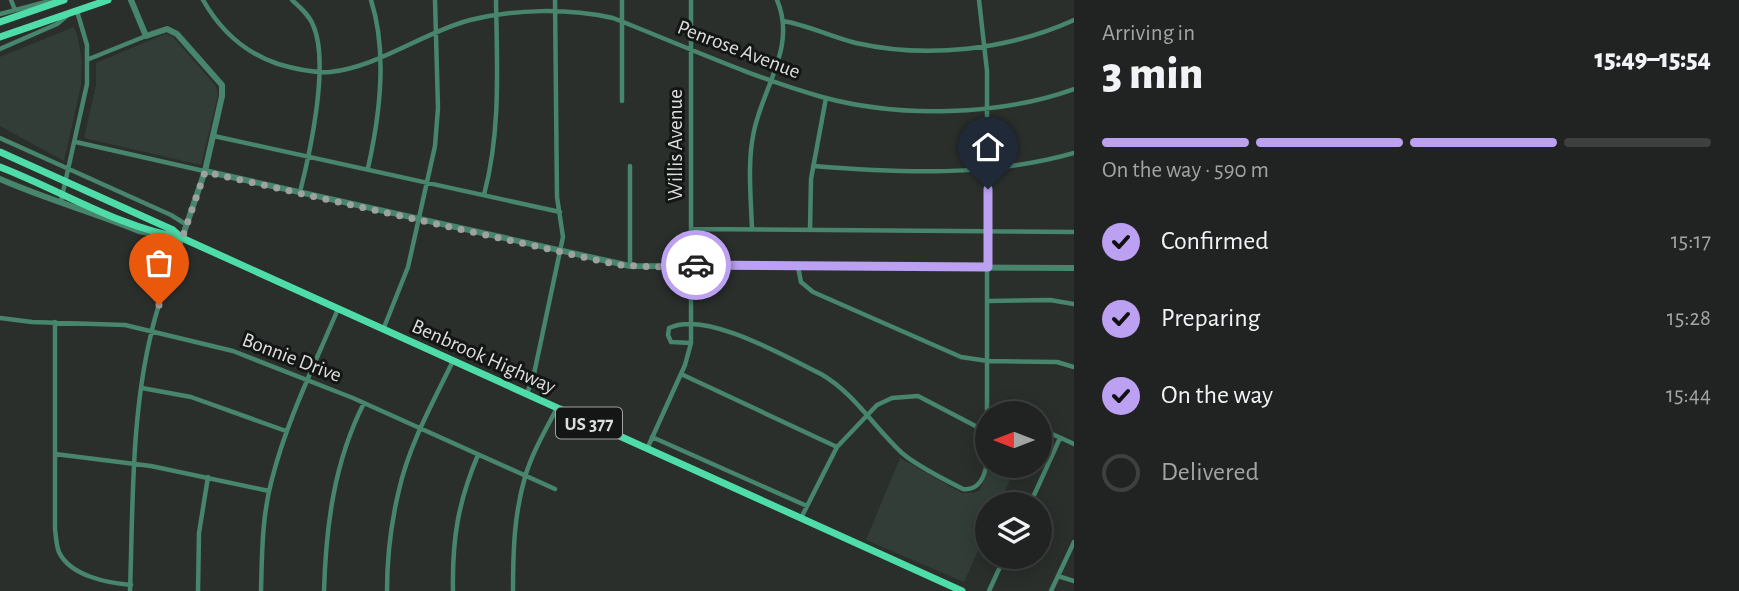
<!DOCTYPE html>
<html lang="en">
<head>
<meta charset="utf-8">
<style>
  body { margin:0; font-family:"Alegreya Sans",sans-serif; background:#282b2a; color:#f1f3f6; height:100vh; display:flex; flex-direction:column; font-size:26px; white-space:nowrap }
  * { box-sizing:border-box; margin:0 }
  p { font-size:23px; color:#a2a4a5 }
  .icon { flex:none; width:38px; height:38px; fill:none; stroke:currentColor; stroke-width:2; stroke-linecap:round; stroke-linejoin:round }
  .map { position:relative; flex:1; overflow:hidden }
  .side { display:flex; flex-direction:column; background:#202321; width:665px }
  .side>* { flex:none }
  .needle { width:46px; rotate:270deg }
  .tools { position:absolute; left:975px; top:401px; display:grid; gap:14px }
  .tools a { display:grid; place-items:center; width:77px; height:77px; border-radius:50%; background:#202321; box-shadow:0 4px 18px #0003,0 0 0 2px #3d403f; font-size:35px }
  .pin { position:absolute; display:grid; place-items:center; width:60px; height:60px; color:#fff; margin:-72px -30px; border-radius:50% 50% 50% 0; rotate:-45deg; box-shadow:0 0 7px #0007 }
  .pin .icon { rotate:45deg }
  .courier { position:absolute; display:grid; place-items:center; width:70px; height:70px; margin:-35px; border:5px solid #bca0f2; border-radius:50%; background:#fff; color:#222; box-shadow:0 2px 9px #0007 }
  .head em { font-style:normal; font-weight:800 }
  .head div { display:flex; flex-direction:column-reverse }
  .head { display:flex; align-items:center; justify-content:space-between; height:119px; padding:0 28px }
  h1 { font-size:46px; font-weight:800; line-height:52px }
  .bar { display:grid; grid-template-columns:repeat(4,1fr); gap:10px 7px; align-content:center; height:84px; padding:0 28px }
  .bar i { height:9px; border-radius:5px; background:#3d403f }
  .bar .selected { background:#bca0f2 }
  .bar p { grid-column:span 4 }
  ol { padding:0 28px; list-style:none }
  li { display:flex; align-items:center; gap:21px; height:77px }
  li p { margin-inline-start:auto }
  li .icon { padding:7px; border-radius:50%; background:#bca0f2; color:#111; stroke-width:4 }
  li:last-child { color:#a2a4a5 }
  li i { width:38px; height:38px; border:4px solid #3d403f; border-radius:50% }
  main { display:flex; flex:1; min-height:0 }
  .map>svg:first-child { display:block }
  .built { fill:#323d38 }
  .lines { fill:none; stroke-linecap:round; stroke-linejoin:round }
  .minor { stroke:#47856c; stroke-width:4.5 }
  .tertiary { stroke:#47856c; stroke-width:6 }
  .primary { stroke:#4edca9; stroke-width:7 }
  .done { stroke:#9da19f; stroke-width:7; stroke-dasharray:0 12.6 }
  .route { stroke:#bca0f2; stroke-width:9 }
  .labels { text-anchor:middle; stroke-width:6; stroke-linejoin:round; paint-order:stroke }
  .shield { fill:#141615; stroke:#9fa2a1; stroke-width:2 }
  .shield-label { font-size:19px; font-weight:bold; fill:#dbdedd }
  .street-label { font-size:21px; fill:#dbdedd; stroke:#141615 }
</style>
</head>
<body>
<main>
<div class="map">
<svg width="1074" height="591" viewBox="0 0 1074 591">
  <rect width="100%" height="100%" fill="#2a2f2c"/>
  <!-- built -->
  <path class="built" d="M74 27 77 34 82 61 81 85 64 161 0 126V57Z
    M165 34 172 36 216 86 218 95 201 165 84 138 96 85V63Z
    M900 458 962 493H974L980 490 989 468 1010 480 999 504H987V531L964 582 866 540Z"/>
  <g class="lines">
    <!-- minor -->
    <path class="minor" d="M11 0 15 10
      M203 0C220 30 245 53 278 64 295 69 313 73 330 72 378 67 424 32 470 20 516 9 567 8 613 18 682 45 751 77 822 97 899 118 999 116 1074 89
      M292 0C300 7 309 15 313 25 330 62 310 153 300 192
      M622 0V101
      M979 0 987 71V413
      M0 14 53 0
      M783 21C808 25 831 37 856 43 927 59 1008 50 1074 20
      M0 49 57 24 68 15
      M89 59 146 36
      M214 136 560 212
      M0 138 171 215 187 225
      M76 142 204 171
      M630 166V266
      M813 166C898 173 991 177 1074 153
      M368 168C380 115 388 53 371 0
      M484 195C501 131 497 66 496 0
      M61 201 87 84V45L77 11
      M692 229 1074 232
      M752 229C751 198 747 162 754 131 763 87 797 46 777 0
      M810 230 811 179 826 98
      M798 267 801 282 813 292 961 357 988 361 1057 362 1074 367
      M988 301 1050 300 1074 304
      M0 318 32 322 125 325 233 351 353 398 555 489
      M55 322V529C56 536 56 545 59 552 70 576 108 583 131 585
      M383 330 408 267 435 146 438 108 435 0
      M691 343 671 342 668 335 669 328C706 310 786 357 821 374 854 393 874 427 902 453 917 466 945 480 963 489 979 491 985 476 987 462
      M681 374 837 447
      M142 388 191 397 286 431
      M527 394 534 374 563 237 557 197 555 0
      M1040 432 1052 434 1074 444
      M652 437 807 506
      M647 449 685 365 691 343V0
      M55 454 151 466 269 491
      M1030 504 1060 438
      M801 518 837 447 877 405 892 398 918 396 987 432
      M1058 576 1074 581
      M130 591C133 505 131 414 152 330 159 299 172 269 182 238
      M198 591 199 533 208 477
      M261 591C262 554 262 515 272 479 287 420 314 366 338 309
      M324 591C326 526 334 462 364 403
      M387 591C387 557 391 523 399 490 409 445 433 402 453 361
      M453 591C452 540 458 502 478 455
      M513 591C513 552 514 515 525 477 532 453 545 431 557 408
      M989 591 1005 556
      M1051 591 1074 542"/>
    <!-- tertiary -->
    <path class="tertiary" d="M131 0 146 36 167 29 177 34 222 85V96L205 171 182 238
      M205 171 630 266 1074 268
      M0 179C45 199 93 212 139 231L149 233"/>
    <!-- primary -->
    <path class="primary" d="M0 22 64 0
      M0 37 108 0
      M0 152 173 230 182 238
      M0 167C60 190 118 227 182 238L962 591"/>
  </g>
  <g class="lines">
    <!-- done -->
    <path class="done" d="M159 305 205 172 619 265 656 267 696 265"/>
    <!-- route -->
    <path class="route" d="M696 265 988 267V189"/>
  </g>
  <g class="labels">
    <!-- shield labels -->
    <rect class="shield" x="556" y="407.5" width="66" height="31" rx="5"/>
    <g class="shield-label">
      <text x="589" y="430">US 377</text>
    </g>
    <!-- street labels -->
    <g class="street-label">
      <text transform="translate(739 49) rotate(21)" y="7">Penrose Avenue</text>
      <text transform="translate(675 145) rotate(-90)" y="7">Willis Avenue</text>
      <text transform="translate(484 356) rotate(24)" y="7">Benbrook Highway</text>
      <text transform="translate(292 357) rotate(21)" y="7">Bonnie Drive</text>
    </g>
  </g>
</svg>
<div class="tools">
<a><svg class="needle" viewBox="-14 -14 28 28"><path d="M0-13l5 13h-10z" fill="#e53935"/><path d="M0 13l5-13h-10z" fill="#a2a4a5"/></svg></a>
<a><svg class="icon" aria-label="layers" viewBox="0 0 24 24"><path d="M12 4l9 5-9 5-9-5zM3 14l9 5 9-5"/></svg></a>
</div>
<div class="pin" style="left:159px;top:305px;background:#ea580c"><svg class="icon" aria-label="bag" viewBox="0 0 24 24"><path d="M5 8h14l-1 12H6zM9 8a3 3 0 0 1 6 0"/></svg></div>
<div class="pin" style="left:988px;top:189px;background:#1f2937"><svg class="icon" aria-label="home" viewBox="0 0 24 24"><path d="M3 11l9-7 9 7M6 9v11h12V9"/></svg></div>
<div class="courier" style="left:696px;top:265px"><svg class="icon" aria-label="car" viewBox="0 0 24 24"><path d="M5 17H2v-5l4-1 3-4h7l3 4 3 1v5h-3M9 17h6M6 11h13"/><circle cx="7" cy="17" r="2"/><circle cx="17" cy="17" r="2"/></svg></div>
</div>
<section class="side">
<div class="head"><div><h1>3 min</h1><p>Arriving in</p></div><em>15:49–15:54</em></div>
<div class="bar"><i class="selected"></i><i class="selected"></i><i class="selected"></i><i></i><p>On the way · 590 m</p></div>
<ol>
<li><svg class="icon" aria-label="check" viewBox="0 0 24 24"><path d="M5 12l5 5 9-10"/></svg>Confirmed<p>15:17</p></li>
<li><svg class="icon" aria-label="check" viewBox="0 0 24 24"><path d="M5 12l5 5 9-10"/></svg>Preparing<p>15:28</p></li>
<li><svg class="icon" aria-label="check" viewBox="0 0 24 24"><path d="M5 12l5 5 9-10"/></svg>On the way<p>15:44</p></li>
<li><i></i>Delivered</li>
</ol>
</section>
</main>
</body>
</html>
